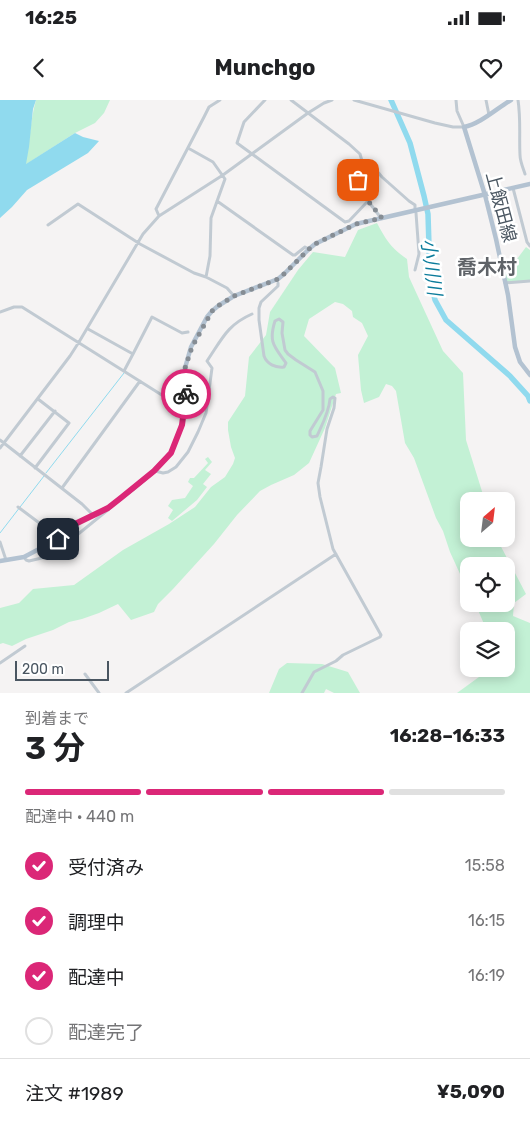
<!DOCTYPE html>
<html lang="ja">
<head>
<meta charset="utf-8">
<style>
  body { margin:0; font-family:Rubik,"Noto Sans JP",sans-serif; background:#f6f6f6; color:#202124; height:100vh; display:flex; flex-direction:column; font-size:19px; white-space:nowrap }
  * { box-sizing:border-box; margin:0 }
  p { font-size:16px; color:#757577 }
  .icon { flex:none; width:28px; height:28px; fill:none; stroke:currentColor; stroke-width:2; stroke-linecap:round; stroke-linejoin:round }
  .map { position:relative; height:593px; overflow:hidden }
  .drawer { display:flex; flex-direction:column; background:#fff; flex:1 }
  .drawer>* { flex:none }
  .needle { width:32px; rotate:28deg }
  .tools { position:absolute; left:460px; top:392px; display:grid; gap:10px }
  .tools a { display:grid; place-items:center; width:55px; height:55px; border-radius:10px; background:#fff; box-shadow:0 2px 12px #0003; font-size:25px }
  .scale { position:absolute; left:15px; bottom:12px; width:94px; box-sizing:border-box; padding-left:5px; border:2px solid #4a5661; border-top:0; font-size:14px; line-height:18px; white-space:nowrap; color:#4a5661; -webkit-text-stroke:4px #fff; paint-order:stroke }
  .pin { position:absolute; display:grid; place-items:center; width:42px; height:42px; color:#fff; margin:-21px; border-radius:10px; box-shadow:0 2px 8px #0006 }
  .courier { position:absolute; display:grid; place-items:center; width:50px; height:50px; margin:-25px; border:4px solid #db2777; border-radius:50%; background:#fff; color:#222; box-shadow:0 1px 6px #0007 }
  .overview em { font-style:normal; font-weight:700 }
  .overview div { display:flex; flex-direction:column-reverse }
  .overview { display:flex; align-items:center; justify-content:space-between; height:85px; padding:0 25px }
  h1 { font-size:32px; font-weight:700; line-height:38px }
  .bar { display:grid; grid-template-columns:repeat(4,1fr); gap:8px 5px; align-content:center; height:60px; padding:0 25px }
  .bar i { height:6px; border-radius:4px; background:#e0e0e0 }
  .bar .selected { background:#db2777 }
  .bar p { grid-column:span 4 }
  .line { display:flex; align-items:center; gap:12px; padding:0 25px; border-top:1px solid #e0e0e0 }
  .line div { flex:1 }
  ol { padding:0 25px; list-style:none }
  li { display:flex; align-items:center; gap:15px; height:55px }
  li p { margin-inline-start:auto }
  li .icon { padding:5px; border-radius:50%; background:#db2777; color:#fff; stroke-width:4 }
  li:last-child { color:#757577 }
  li i { width:28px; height:28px; border:2px solid #e0e0e0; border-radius:50% }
  .status { display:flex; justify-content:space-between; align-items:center; height:35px; padding:0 25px; background:#fff; direction:ltr }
  .status svg { height:14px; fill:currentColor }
  header { display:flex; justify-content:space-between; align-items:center; height:65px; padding:0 25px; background:#fff; font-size:22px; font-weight:700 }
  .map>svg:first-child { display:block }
  .green { fill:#c3f1d5 }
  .water { fill:#90daee }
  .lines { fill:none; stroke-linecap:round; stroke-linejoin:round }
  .stream { stroke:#90daee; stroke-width:1 }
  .river { stroke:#90daee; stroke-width:5.5 }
  .minor { stroke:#c1cad2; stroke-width:3 }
  .major { stroke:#b3c2d1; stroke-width:4.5 }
  .done { stroke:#868d94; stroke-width:5; stroke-dasharray:0 9 }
  .route { stroke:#db2777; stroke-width:6 }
  .labels { text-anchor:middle; stroke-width:5; stroke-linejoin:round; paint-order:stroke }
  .street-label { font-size:18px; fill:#4a5661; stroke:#fff }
  .water-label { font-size:19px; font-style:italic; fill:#0c7c9b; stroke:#fff }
  .quarter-label { font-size:20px; font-weight:bold; fill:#5f6368; stroke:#fff }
</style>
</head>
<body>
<div class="status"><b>16:25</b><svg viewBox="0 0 49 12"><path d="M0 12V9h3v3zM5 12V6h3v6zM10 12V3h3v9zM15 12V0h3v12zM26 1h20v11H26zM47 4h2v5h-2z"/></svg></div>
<header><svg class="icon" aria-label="back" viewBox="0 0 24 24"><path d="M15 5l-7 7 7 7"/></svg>Munchgo<svg class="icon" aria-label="heart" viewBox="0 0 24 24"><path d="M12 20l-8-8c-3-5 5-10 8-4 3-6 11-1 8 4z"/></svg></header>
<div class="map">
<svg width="530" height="593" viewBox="0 0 530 593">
  <rect width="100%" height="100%" fill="#f5f3f3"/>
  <!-- green -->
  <path class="green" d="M36 0H110L104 13 95 23 75 33 25 65C30 43 30 21 36 0Z
    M377 123C386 140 391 148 407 159L409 177 443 251 463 273 466 340 485 401H469V439H497L526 494 514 503 513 516 530 523V593H457L490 569H506V531H487L478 510 481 506 479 504H506V466H469V490L466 487 450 452 443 431 436 418 414 358 405 343 396 291 392 286 386 284 379 297 364 303 361 290 358 255 368 236 362 223 353 217 352 211 343 204 335 202 309 219 304 236 335 268 341 293 336 294 325 328 309 363 294 375 271 385 260 391 237 415 214 444 173 489 158 504 154 512 131 520 118 504 99 513 82 519 69 522 53 530 26 539 12 546 3 543 0 544V508L19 503 33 489 74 485 123 450 169 424 195 407 211 387 225 377 233 364 235 358 231 347 228 330V322L245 296 249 257 266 235 270 212 298 170 313 152 345 157 358 130Z
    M526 147 530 150V181L505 183 504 171 511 167Z
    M208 357 212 362 205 370 211 374 203 384 207 387 197 400 172 421 168 418 173 410 168 406 172 400 185 398 193 386 188 382 190 378H194L208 363 205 359Z
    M287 563 322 564 348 572 360 593H334L326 589 324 593H269L279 569Z"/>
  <!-- water -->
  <path class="water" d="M0 0H36L33 9 29 47 26 64 75 33 83 37 99 41 88 53 27 90 12 107 0 118Z"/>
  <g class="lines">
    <!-- stream -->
    <path class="stream" d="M46 373 124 273
      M0 433 44 376"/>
    <!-- river -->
    <path class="river" d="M391 0 410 43 424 96 428 114 430 178 435 200 446 220 510 276 528 296 530 301"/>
    <!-- minor -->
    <path class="minor" d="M265 0 244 22 237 43 345 122 349 121 368 101
      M291 0 349 44 360 54 362 61 358 79 368 101 381 118
      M354 0 435 23 453 27H464L457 11 456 0
      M486 0 489 15
      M518 0C521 20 519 36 520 55 520 61 523 68 525 74
      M188 48 213 62 225 79 211 118 210 156 206 177
      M362 61 376 70 382 77 409 101 415 105V110
      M513 88 527 142 530 146
      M217 101 293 155H295L305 147 309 149
      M159 116 156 109 204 17 209 7 220 0
      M48 125 78 104 140 144 194 173 206 177 227 188 234 196
      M415 170 419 154 416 113
      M278 183V186L261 202 259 208V220L264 256C267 264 275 268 284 267L286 263C275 247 268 243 275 221L279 219 283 222 282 233 285 250 288 254 296 260 315 272 323 291V310L310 331V335L312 337 317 336C322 325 329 312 330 299L333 297 335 298 334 308 327 329 321 367 318 383 320 397 333 449 381 535 380 537 343 555 336 561 314 572 302 593
      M505 183 530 181
      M0 212 14 207H22L184 309
      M88 229 133 254 124 271
      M133 254 152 217 182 233 188 232
      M0 340 82 404 93 415
      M0 348 70 256 79 242 143 134 159 116 223 75 308 13 324 3 332 0
      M20 356 55 311
      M35 368 69 323 38 299
      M155 371 163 373 168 372 176 367 188 352 198 332 206 313 212 268 207 261C222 239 227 225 252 214
      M62 388 140 281
      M18 407 38 422 58 439
      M0 442 6 460
      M24 457 26 460 29 461 50 456 82 431 109 409
      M0 563 25 546
      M85 574 99 593
      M126 593 336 454"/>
    <!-- major -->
    <path class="major" d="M511 0C496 9 480 24 464 27L485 95 496 139 508 195 515 247 520 262 530 275
      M0 461 24 457 58 439 75 424 108 408 134 388 154 371 171 353 182 325 186 297 184 275 185 268 191 247 207 217 212 211 218 206 234 196 278 179 284 174 309 149 315 144 356 124 530 84"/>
  </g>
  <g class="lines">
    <!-- done -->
    <path class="done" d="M186 294 184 275 185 268 192 247 212 211 218 206 234 196 278 179 284 174 309 149 315 144 356 124 382 118 368 101 358 80"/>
    <!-- route -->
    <path class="route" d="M58 439 75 424 108 408 122 397 154 371 171 353 182 325 186 294"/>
  </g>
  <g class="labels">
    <!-- street labels -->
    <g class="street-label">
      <text transform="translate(501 107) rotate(75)" y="6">上飯田線</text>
    </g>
    <!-- water labels -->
    <g class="water-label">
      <text transform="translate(432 167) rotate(83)" y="7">小川川</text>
    </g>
    <!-- quarter labels -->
    <g class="quarter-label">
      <text x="487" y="174">喬木村</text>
    </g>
  </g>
</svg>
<div class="tools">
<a><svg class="needle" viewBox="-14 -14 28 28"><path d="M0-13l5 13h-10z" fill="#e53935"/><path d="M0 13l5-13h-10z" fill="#757577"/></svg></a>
<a><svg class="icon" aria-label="locate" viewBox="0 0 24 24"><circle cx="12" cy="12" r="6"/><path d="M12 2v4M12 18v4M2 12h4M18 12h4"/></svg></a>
<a><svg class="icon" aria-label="layers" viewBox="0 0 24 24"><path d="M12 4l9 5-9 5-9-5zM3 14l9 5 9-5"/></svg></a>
</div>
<div class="scale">200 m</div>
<div class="pin" style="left:358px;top:80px;background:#ea580c"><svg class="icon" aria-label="bag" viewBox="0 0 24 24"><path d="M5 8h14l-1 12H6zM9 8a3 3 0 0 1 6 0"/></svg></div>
<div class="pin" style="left:58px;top:439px;background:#1f2937"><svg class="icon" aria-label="home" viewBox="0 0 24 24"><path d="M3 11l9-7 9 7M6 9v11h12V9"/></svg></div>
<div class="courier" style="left:186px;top:294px"><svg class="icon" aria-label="bike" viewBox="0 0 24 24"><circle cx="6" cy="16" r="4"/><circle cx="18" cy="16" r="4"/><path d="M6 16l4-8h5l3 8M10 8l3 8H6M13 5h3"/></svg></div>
</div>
<section class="drawer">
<div class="overview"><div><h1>3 分</h1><p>到着まで</p></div><em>16:28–16:33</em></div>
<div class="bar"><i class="selected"></i><i class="selected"></i><i class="selected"></i><i></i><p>配達中 · 440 m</p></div>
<ol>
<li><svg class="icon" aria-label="check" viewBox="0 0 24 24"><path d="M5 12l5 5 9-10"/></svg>受付済み<p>15:58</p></li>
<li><svg class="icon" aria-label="check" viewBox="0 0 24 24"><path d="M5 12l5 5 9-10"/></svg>調理中<p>16:15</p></li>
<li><svg class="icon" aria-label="check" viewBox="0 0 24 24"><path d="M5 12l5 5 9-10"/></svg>配達中<p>16:19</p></li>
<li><i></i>配達完了</li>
</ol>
<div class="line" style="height:65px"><div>注文 #1989</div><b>¥5,090</b></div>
</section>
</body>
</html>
